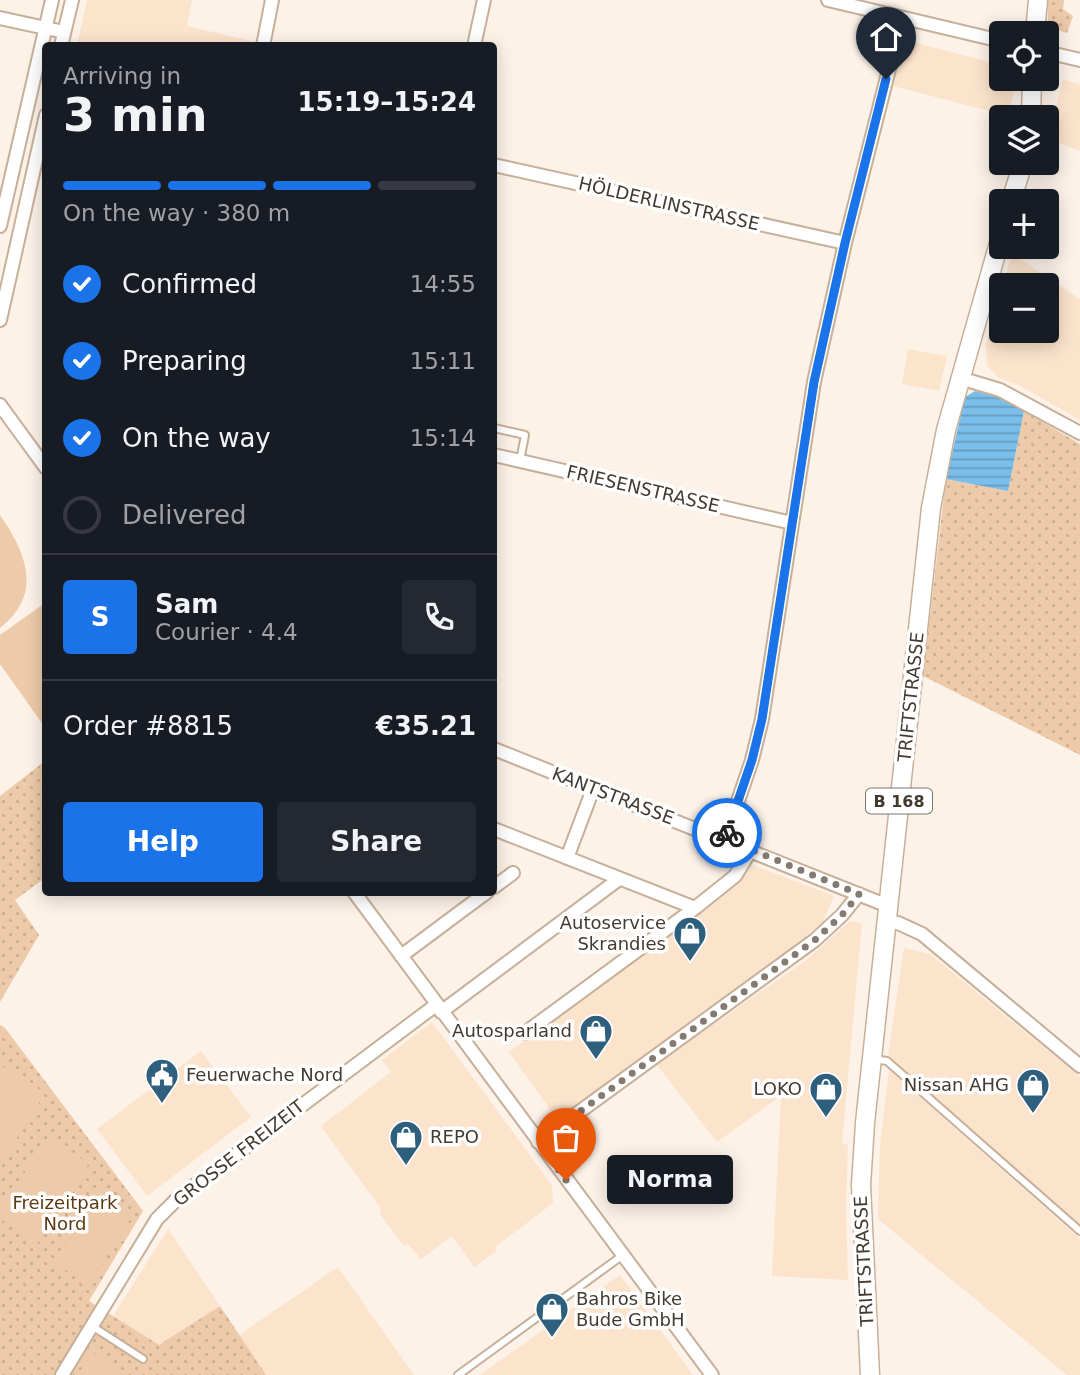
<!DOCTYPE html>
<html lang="en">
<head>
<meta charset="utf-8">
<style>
  body { margin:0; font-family:"DejaVu Sans",sans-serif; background:#242831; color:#f1f3f6; height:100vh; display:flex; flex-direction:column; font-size:26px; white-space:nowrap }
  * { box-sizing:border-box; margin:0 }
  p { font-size:23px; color:#9ea1a6 }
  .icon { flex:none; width:38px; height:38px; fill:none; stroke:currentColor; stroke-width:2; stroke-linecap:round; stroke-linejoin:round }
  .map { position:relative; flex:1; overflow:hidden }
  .details { position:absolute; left:42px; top:42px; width:455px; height:854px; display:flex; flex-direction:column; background:#171b24; border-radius:7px; box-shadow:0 4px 18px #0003 }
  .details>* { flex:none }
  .tools { position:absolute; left:989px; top:21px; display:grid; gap:14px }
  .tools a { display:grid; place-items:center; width:70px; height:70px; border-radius:7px; background:#171b24; box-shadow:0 4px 18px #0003; font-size:35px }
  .pin { position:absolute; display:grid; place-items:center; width:60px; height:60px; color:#fff; margin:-72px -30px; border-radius:50% 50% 50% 0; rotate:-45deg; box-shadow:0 0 7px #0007 }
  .pin .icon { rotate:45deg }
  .courier { position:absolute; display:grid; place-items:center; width:70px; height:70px; margin:-35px; border:5px solid #1a73e8; border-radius:50%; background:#fff; color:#222; box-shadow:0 2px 9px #0007 }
  .bubble { position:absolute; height:49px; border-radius:7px; background:#171b24; box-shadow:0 4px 18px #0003; font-size:23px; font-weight:800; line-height:49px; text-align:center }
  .headline em { font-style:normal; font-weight:800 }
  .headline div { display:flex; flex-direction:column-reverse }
  .headline { display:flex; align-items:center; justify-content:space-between; height:119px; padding:0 21px }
  h1 { font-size:46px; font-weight:800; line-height:52px }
  .bar { display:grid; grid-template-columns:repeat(4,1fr); gap:10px 7px; align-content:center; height:84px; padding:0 21px }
  .bar i { height:9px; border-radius:5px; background:#363941 }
  .bar .active { background:#1a73e8 }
  .bar p { grid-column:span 4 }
  .line { display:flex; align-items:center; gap:18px; padding:0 21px; border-top:2px solid #363941 }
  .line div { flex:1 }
  .round { display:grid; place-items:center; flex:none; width:74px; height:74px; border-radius:7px; background:#242831 }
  ol { padding:0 21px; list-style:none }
  li { display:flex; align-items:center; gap:21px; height:77px }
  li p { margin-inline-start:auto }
  li .icon { padding:7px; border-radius:50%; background:#1a73e8; color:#fff; stroke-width:4 }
  li:last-child { color:#9ea1a6 }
  li i { width:38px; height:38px; border:4px solid #363941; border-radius:50% }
  .cta { display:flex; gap:14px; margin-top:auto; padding:14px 21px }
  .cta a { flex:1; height:80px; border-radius:7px; background:#1a73e8; color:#fff; font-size:28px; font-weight:800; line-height:80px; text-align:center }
  .cta a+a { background:#242831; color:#f1f3f6 }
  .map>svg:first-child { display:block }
  .built { fill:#fce3cc }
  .grass { fill:url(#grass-dots) }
  .garden { fill:#edcaa9 }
  .water { fill:url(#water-rules) }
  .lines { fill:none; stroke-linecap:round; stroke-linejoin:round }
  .lane-casing { stroke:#c7b099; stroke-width:10 }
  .street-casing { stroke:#c7b099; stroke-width:16 }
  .primary-casing { stroke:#c7b099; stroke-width:21 }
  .lane { stroke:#fff; stroke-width:6 }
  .street { stroke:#fff; stroke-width:12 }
  .primary { stroke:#fff; stroke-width:18 }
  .done { stroke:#847a70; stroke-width:7; stroke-dasharray:0 12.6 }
  .route { stroke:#1a73e8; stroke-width:9 }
  .labels { text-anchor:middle; stroke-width:7; stroke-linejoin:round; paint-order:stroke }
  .shield { fill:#fff; stroke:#7b756e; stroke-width:2 }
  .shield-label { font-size:16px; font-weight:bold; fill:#433a30 }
  .street-label { font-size:18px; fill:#433a30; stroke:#fff }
  .poi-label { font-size:18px; fill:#433a30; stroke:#fff; text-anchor:end }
  .park-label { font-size:18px; fill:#5d390f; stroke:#fff }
</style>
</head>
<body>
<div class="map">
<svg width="1080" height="1375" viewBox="0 0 1080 1375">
  <defs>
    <pattern id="grass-dots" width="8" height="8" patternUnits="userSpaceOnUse" patternTransform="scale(1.75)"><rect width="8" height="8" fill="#edcaa9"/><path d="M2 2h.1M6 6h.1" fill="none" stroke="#ccae92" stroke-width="1.8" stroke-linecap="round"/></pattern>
    <pattern id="water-rules" width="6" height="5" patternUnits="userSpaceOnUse" patternTransform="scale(1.75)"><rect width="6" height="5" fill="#7abeeb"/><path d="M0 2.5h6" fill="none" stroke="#669bbf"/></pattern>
  </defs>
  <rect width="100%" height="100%" fill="#fcf2e8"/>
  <!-- built -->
  <path class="built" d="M87 0H192L187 26 251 41 250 45H77Z
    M905 40 1001 65V79H1017L1008 116 893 86Z
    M1063 80 1080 84V151L1047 138Z
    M1012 254 1080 299V420L1017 384 999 378 987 366 986 345 1001 293V331H1046V285H1003Z
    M908 349 947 356 939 391 902 384Z
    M750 864 834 896 823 922 795 945 557 1119 509 1052 721 898 737 885Z
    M850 921 862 923 842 1144 848 1145 846 1206 848 1280 772 1276 781 1096 717 1142 656 1064 805 961Z
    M904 948 930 954 1080 1077V1225L888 1056Z
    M432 1022 552 1185 553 1203 495 1247 497 1251 474 1267 452 1236 421 1259 408 1244 404 1246 380 1214 381 1209 321 1126 391 1072 382 1060Z
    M201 1051 251 1117 147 1196 97 1129Z
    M889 1070 1080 1239V1375H1067L878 1219 880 1145Z
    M168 1229 220 1306 159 1346 113 1316Z
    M338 1267 414 1375H266L239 1335Z
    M620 1275 693 1375H480Z"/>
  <!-- grass -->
  <path class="grass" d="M1048 0H1064L1063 9 1073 16 1067 33 1050 28 1048 25Z
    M1024 411 1080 444V755L923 676 946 479 1008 491Z
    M45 761V878L15 900 39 935 0 1002V796Z
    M0 1025 5 1028 143 1211 89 1301 159 1345 220 1306 266 1375H0Z"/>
  <!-- garden -->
  <path class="garden" d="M0 515C27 554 43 594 0 628Z
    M45 603 46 725 44 726 0 664V635Z
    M0 1065 45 1093 0 1165Z
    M48 1137 89 1163 38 1243 0 1219V1211Z
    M99 1190 134 1213 89 1285 53 1262Z
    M92 1352 129 1375H78Z"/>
  <!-- water -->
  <path class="water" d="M975 391 1001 398 1024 411 1008 491 946 479 965 397Z"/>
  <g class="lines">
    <defs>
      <path id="lane" d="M494 428 525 435 520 461
        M873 1059 887 1061 1080 1231
        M92 1326 143 1359
        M458 1375 623 1255"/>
      <path id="street" d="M828 0 1001 41
        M0 18 64 32
        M61 46 72 0
        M263 46 272 0
        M474 46 484 0
        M1046 52 1080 60
        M494 165 845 243
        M0 226 52 0
        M0 320 46 115
        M960 378 1000 390 1080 433
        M0 405 46 468
        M494 455 792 523
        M494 749 888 906
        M494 829 695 908
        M725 839 752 760 762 719 814 382 845 243 902 18
        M567 858 593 789
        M494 887 513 873
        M354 892 712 1375
        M886 922 898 923 922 934 1080 1066
        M401 956 487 892
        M441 1012 619 879
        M525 1033 695 908 735 876 751 850
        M538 1142 815 940 842 915 859 894
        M62 1375 157 1219 178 1198 436 1005"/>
      <path id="primary" d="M1035 33 1038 0
        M1031 117 1032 79
        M1011 201 1023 163
        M870 1375 861 1185 865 1123 931 508 946 430 1001 236"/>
    </defs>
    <!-- lane casing -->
    <use href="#lane" class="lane-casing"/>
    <!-- street casing -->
    <use href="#street" class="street-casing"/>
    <!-- primary casing -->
    <use href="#primary" class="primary-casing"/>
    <!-- lane -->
    <use href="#lane" class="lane"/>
    <!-- street -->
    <use href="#street" class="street"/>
    <!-- primary -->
    <use href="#primary" class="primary"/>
  </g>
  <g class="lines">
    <!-- done -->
    <path class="done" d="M566 1180 538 1142 815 940 842 915 859 894 725 839 727 833"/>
    <!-- route -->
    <path class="route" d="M727 833 752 760 762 719 814 382 845 243 886 79"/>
  </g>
  <!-- icons -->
  <defs>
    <symbol id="shop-pin" viewBox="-11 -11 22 30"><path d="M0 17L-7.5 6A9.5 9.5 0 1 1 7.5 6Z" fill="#2e5f7d" stroke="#fff"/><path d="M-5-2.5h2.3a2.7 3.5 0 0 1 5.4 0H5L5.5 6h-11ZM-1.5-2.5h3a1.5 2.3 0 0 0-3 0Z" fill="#fff"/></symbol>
    <symbol id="civic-pin" viewBox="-11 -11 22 30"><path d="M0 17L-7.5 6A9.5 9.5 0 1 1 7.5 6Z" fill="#2e5f7d" stroke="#fff"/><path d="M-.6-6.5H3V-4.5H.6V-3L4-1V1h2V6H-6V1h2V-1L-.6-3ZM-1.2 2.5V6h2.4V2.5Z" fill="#fff"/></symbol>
  </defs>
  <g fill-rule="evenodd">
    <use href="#shop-pin" x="671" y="914" width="38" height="52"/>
    <use href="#shop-pin" x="577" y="1012" width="38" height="52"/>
    <use href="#civic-pin" x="143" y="1056" width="38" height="52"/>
    <use href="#shop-pin" x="1014" y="1066" width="38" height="52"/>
    <use href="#shop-pin" x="807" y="1070" width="38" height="52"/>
    <use href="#shop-pin" x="387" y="1118" width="38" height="52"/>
    <use href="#shop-pin" x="533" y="1290" width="38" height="52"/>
  </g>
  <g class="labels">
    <!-- shield labels -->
    <rect class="shield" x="866" y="788.5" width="66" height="25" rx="5"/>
    <g class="shield-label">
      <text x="899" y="807">B 168</text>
    </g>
    <!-- street labels -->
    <g class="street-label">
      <text transform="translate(669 204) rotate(13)" y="6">HÖLDERLINSTRASSE</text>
      <text transform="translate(643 489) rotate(13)" y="6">FRIESENSTRASSE</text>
      <text transform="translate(911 697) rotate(-84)" y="6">TRIFTSTRASSE</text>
      <text transform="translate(613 796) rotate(21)" y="6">KANTSTRASSE</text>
      <text transform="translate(239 1153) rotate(-38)" y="6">GROSSE FREIZEIT</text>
      <text transform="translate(864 1261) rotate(-93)" y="6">TRIFTSTRASSE</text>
    </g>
    <!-- poi labels -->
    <g class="poi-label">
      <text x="666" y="929">Autoservice<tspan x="666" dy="21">Skrandies</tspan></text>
      <text x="572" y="1037">Autosparland</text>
      <text x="186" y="1081" text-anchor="start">Feuerwache Nord</text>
      <text x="1009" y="1091">Nissan AHG</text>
      <text x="802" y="1095">LOKO</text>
      <text x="430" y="1143" text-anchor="start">REPO</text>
      <text x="576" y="1305" text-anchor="start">Bahros Bike<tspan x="576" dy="21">Bude GmbH</tspan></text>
    </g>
    <!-- park labels -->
    <g class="park-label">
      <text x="65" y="1209">Freizeitpark<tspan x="65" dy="21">Nord</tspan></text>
    </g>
  </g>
</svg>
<div class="tools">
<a><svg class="icon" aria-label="locate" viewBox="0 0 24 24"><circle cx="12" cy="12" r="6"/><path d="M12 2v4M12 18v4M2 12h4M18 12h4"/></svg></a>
<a><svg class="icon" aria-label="layers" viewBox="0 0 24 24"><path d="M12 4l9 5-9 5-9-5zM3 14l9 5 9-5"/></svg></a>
<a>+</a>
<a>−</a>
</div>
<div class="pin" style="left:566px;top:1180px;background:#ea580c"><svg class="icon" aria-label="bag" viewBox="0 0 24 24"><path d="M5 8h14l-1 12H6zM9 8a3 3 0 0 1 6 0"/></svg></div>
<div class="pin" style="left:886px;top:79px;background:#1f2937"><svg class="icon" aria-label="home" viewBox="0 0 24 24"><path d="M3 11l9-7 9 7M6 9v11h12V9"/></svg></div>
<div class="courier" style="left:727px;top:833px"><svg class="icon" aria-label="bike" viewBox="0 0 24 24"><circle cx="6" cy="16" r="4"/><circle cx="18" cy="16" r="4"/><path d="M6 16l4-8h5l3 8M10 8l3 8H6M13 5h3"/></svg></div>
<div class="bubble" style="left:607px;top:1155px;width:126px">Norma</div>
<section class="details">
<div class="headline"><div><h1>3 min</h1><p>Arriving in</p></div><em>15:19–15:24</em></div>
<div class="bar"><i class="active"></i><i class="active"></i><i class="active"></i><i></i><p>On the way · 380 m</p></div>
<ol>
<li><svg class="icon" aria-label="check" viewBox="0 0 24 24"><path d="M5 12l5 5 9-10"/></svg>Confirmed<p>14:55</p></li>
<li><svg class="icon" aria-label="check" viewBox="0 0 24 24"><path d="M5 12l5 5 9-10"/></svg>Preparing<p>15:11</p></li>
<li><svg class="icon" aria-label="check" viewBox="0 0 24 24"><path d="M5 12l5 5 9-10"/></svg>On the way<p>15:14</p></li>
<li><i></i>Delivered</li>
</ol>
<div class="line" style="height:126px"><b class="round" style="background:#1a73e8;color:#fff">S</b><div><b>Sam</b><p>Courier · 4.4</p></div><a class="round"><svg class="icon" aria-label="phone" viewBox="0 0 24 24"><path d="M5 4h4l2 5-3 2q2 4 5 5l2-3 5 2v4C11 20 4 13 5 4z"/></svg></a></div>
<div class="line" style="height:91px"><div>Order #8815</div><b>€35.21</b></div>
<div class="cta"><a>Help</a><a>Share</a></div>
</section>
</div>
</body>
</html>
